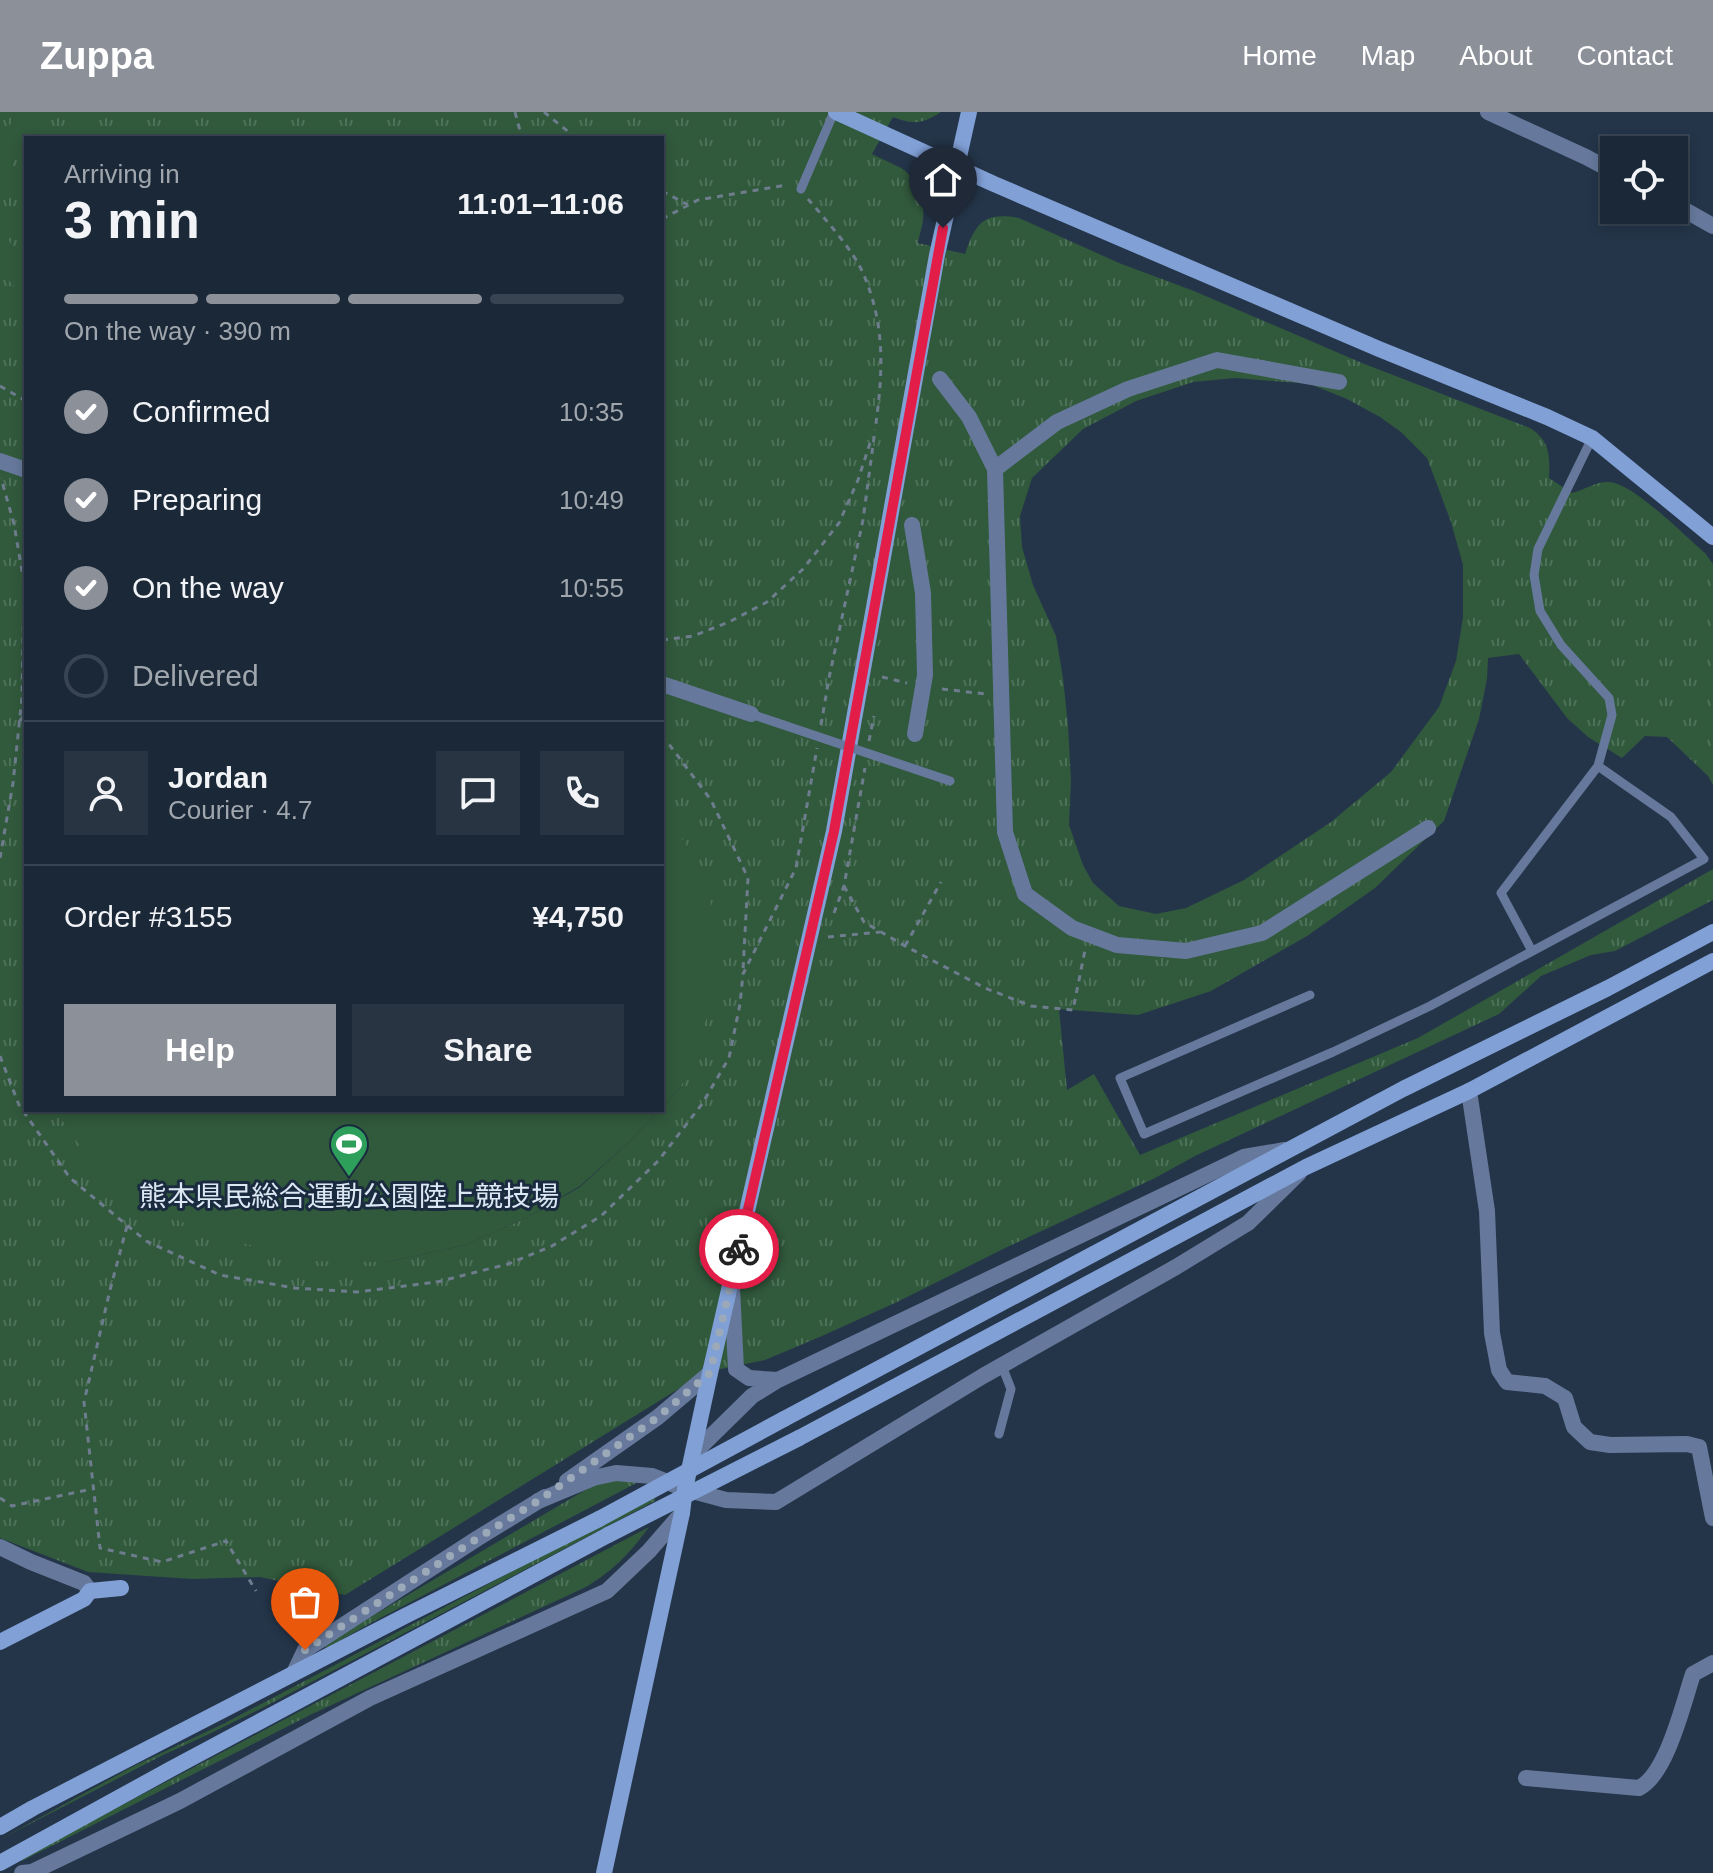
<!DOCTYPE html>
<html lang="en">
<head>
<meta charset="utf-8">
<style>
  body { margin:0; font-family:Arial,"Noto Sans JP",sans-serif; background:#283442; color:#f1f3f6; height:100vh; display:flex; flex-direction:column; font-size:30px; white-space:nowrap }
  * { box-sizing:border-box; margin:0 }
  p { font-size:26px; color:#a0a6ad }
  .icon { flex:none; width:44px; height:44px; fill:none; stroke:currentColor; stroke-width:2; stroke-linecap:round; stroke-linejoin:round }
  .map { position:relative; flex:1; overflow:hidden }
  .drawer { position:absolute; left:24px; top:24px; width:640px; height:976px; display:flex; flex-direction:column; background:#1b2837; border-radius:0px; box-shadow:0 4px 12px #0003,0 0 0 2px #394452 }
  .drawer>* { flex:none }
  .buttons { position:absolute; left:1600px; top:24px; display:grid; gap:16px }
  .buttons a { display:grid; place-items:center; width:88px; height:88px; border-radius:0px; background:#1b2837; box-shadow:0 4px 12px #0003,0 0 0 2px #394452; font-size:40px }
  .pin { position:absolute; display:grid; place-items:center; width:68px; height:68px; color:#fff; margin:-82px -34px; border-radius:50% 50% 50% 0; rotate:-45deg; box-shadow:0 0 8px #0007 }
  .pin .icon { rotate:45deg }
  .courier { position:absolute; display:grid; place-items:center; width:80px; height:80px; margin:-40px; border:6px solid #e11d48; border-radius:50%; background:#fff; color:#222; box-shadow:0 2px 10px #0007 }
  .overview em { font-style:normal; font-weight:700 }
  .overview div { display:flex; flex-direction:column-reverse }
  .overview { display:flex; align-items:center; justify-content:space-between; height:136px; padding:0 40px }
  h1 { font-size:52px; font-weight:700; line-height:60px }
  .bar { display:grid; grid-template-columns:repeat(4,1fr); gap:12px 8px; align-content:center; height:96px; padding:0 40px }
  .bar i { height:10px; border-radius:6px; background:#394452 }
  .bar .selected { background:#8c9099 }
  .bar p { grid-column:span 4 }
  .line { display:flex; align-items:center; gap:20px; padding:0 40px; border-top:2px solid #394452 }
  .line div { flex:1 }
  .round { display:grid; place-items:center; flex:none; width:84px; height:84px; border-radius:0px; background:#283442 }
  ol { padding:0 40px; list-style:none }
  li { display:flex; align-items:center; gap:24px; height:88px }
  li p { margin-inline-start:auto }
  li .icon { padding:8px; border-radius:50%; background:#8c9099; color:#fff; stroke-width:4 }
  li:last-child { color:#a0a6ad }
  li i { width:44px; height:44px; border:4px solid #394452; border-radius:50% }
  .cta { display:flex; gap:16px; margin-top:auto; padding:16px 40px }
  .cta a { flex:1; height:92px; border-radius:0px; background:#8c9099; color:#fff; font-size:32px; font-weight:700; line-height:92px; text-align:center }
  .cta a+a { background:#283442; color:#f1f3f6 }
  header { display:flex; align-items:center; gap:48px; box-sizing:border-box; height:112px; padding:0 40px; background:#8c9099; color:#fff }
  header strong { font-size:38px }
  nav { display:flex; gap:44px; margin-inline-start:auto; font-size:28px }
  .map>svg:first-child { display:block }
  .grass { fill:url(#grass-tufts); fill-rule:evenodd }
  .pitch { fill:#31593c }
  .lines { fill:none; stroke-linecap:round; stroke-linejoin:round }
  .path { stroke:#6e7d8e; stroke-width:3; stroke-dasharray:6 6; stroke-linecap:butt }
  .lane { stroke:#66799c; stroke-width:9 }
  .street { stroke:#66799c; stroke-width:16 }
  .secondary { stroke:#81a0d6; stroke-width:16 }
  .lane-bridge { stroke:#66799c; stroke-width:9 }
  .secondary-bridge { stroke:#81a0d6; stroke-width:16 }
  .done { stroke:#9ca9b8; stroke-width:8; stroke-dasharray:0 14.4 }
  .route { stroke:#e11d48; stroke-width:10 }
  .labels { text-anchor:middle; stroke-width:6; stroke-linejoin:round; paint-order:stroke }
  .poi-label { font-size:28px; fill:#dce7f4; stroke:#1a2b3f }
</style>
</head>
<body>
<header>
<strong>Zuppa</strong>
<nav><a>Home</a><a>Map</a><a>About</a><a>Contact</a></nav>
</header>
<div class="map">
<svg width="1713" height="1761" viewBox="0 0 1713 1761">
  <defs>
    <pattern id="grass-tufts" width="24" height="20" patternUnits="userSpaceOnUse" patternTransform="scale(2)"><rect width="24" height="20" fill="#31593c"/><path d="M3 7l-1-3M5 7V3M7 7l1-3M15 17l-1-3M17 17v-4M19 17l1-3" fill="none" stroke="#4e7159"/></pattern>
  </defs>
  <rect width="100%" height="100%" fill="#243549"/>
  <!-- grass -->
  <path class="grass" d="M0 0H941C922 12 914 13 893 5L872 42C881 47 892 51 901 56 917 66 925 88 923 106 923 114 919 123 918 131L965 142C976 110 984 100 1019 106L1119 151 1194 179 1362 251 1530 316C1550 329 1550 343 1549 366L1572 381C1584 378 1597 369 1609 370 1633 371 1685 424 1705 441L1713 452V673L1708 664 1667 625 1645 624 1622 646 1588 625 1567 606 1519 542 1488 546 1487 567 1479 607 1444 709 1375 776 1307 824 1211 879 1138 903 1059 897 1067 978 1094 962 1140 1043 1418 926 1713 757V788L1615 839 1591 843 1541 864 1499 902 1195 1044 1155 1066 1003 1137 897 1190 822 1224 765 1248 706 1260 345 1483 260 1465 192 1467 88 1460 0 1426ZM26 26H662V695L664 697 681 975 662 995V998H659L630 1029 580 1075 526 1106 465 1133 387 1150 55 1000V998H26ZM1235 266 1310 272 1347 287 1380 305 1401 320 1427 346 1451 410 1463 453V505L1456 549 1439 595 1391 660 1331 710 1244 768 1186 796 1156 802 1119 794 1093 771 1083 753 1069 713 1071 669 1068 613 1063 566 1056 524 1033 473 1022 435 1020 404 1032 366 1083 317 1136 289 1193 270Z
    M610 1367 642 1368 369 1512 327 1536 324 1535 325 1532 592 1374Z
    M655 1384V1389L266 1594 207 1623 163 1643 1 1727 134 1654 223 1612Z
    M649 1415C630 1441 614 1458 586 1475L310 1603 22 1749V1746Z"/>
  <!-- pitch -->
  <path class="pitch" d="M21 0H56C19 18 0 68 2 109 4 119 9 129 14 138 17 142 23 147 25 152 29 160 26 175 26 183L11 171 0 156V24Z
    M662 695 693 744 710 786 715 830 712 892 681 975 662 995Z
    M55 998H659L630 1029 580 1074 526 1106 465 1133 387 1150 310 1149 220 1125 150 1097 96 1057Z"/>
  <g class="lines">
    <!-- path -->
    <path class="path" d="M515 0 522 26
      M544 0 576 26
      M662 79 688 93
      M808 87C825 107 853 138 863 161 886 214 883 262 875 318
      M662 107 698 88 787 73
      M0 274 26 289
      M662 528 693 524 729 510 767 490 803 457 839 411 858 368 872 325
      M882 565 907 571
      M942 577 986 582
      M19 610 26 601
      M821 613 829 566 863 408 875 318
      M662 623 711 688 748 766 743 858
      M869 629 874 604
      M0 746 13 671 22 585 24 471 14 412 1 366
      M844 774 864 810 905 834 985 876 1031 894 1073 898 1085 838
      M834 801 844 774 865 656
      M828 825 880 820
      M905 834 941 770
      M0 944 19 993 70 1066 146 1129 220 1163 295 1176 357 1180 437 1170 508 1152 552 1134 601 1104 658 1049 702 992 729 946 740 892 743 862 796 756 817 636
      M127 1114 110 1178 84 1290 100 1436 162 1450 226 1429 256 1479
      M0 1386 12 1394 92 1377"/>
    <!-- lane -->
    <path class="lane" d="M801 77 834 0
      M1592 326 1538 437 1534 463 1540 499 1561 533 1609 586 1612 603 1598 654
      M1310 883 1120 966 1144 1022 1333 940 1430 894 1704 747 1671 705 1598 654 1501 781 1532 839
      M999 1322 1011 1277 1002 1254"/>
    <!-- street -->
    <path class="street" d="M1488 0 1586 45 1614 60
      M1674 92 1713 114
      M940 267 969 305 995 357 1005 720 1025 782 1072 816 1117 833 1186 839 1262 821 1428 716
      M0 349 26 358
      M995 357 1057 310 1128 277 1217 248 1339 270
      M912 413 923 481 925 563 915 622
      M662 572 751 602
      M1469 979 1487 1099 1492 1221 1499 1258 1507 1270 1545 1274 1565 1286 1574 1315 1590 1330 1610 1333 1687 1332 1699 1335 1713 1406
      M732 1176 736 1257 749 1266 778 1268 1244 1045 1285 1038
      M693 1342 752 1284 778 1268
      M567 1369 658 1305 710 1261
      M538 1389 593 1366 616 1361 652 1364 685 1377 726 1388 776 1390 983 1264 1176 1155 1248 1111 1299 1061
      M0 1435 31 1450 84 1471 90 1479
      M294 1561 305 1538 478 1426 545 1385
      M1526 1666 1639 1676C1667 1662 1683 1592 1693 1562L1713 1551
      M22 1761 32 1760 180 1689 370 1586 607 1479 649 1439 682 1401"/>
    <!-- secondary -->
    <path class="secondary" d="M836 0 994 72 1379 237 1547 305 1592 326 1713 425
      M784 1307 1403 977 1608 876 1713 820
      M799 1326 1306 1055 1469 979 1713 849
      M0 1530 84 1487 90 1479 121 1476
      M0 1715 33 1696 405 1504 599 1407
      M0 1751 171 1657 608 1423
      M604 1761 682 1401 685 1377 710 1261 834 719 937 143 969 0"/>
    <!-- lane-bridge -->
    <path class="lane-bridge" d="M751 602 950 669"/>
    <!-- secondary-bridge -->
    <path class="secondary-bridge" d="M599 1407 784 1307
      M608 1423 799 1326"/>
  </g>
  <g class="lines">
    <!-- done -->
    <path class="done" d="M305 1538 478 1426 538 1389 658 1305 710 1261 739 1137"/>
    <!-- route -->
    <path class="route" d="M739 1137 834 719 943 116"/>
  </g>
  <!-- icons -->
  <defs>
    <symbol id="stadium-pin" viewBox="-11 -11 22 30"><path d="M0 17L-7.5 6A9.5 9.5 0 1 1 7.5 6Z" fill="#2e9e5b" stroke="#1a2b3f"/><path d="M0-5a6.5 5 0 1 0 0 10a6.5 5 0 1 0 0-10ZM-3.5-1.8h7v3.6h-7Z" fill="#fff"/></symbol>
  </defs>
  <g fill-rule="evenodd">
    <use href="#stadium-pin" x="327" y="1010" width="44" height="60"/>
  </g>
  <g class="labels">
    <!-- poi labels -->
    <g class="poi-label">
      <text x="349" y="1094">熊本県民総合運動公園陸上競技場</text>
    </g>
  </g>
</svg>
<div class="buttons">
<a><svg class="icon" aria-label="locate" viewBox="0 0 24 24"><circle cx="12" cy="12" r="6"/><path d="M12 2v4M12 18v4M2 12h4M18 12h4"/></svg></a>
</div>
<div class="pin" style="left:305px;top:1538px;background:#ea580c"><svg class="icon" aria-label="bag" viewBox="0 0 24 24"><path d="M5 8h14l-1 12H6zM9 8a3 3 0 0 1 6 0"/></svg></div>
<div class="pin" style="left:943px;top:116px;background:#1f2937"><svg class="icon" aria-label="home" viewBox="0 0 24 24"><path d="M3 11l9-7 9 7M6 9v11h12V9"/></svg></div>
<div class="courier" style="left:739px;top:1137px"><svg class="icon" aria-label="bike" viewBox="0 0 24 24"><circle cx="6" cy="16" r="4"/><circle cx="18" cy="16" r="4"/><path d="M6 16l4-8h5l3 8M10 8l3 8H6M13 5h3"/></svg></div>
<section class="drawer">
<div class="overview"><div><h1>3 min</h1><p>Arriving in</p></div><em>11:01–11:06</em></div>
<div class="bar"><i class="selected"></i><i class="selected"></i><i class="selected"></i><i></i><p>On the way · 390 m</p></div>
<ol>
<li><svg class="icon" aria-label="check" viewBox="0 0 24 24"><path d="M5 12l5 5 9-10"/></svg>Confirmed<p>10:35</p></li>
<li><svg class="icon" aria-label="check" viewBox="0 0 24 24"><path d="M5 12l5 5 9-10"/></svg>Preparing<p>10:49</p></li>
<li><svg class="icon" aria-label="check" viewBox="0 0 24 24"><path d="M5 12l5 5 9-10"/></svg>On the way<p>10:55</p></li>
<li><i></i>Delivered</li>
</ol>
<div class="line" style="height:144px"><a class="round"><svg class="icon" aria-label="person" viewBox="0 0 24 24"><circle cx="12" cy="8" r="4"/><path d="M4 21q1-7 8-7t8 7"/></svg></a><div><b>Jordan</b><p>Courier · 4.7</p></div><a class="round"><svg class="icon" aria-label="chat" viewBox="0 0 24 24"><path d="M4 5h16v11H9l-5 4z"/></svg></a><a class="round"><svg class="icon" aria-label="phone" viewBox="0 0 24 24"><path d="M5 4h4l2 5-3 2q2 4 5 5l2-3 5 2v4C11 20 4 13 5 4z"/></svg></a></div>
<div class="line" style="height:104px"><div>Order #3155</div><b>¥4,750</b></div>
<div class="cta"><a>Help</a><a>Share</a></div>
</section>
</div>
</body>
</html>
